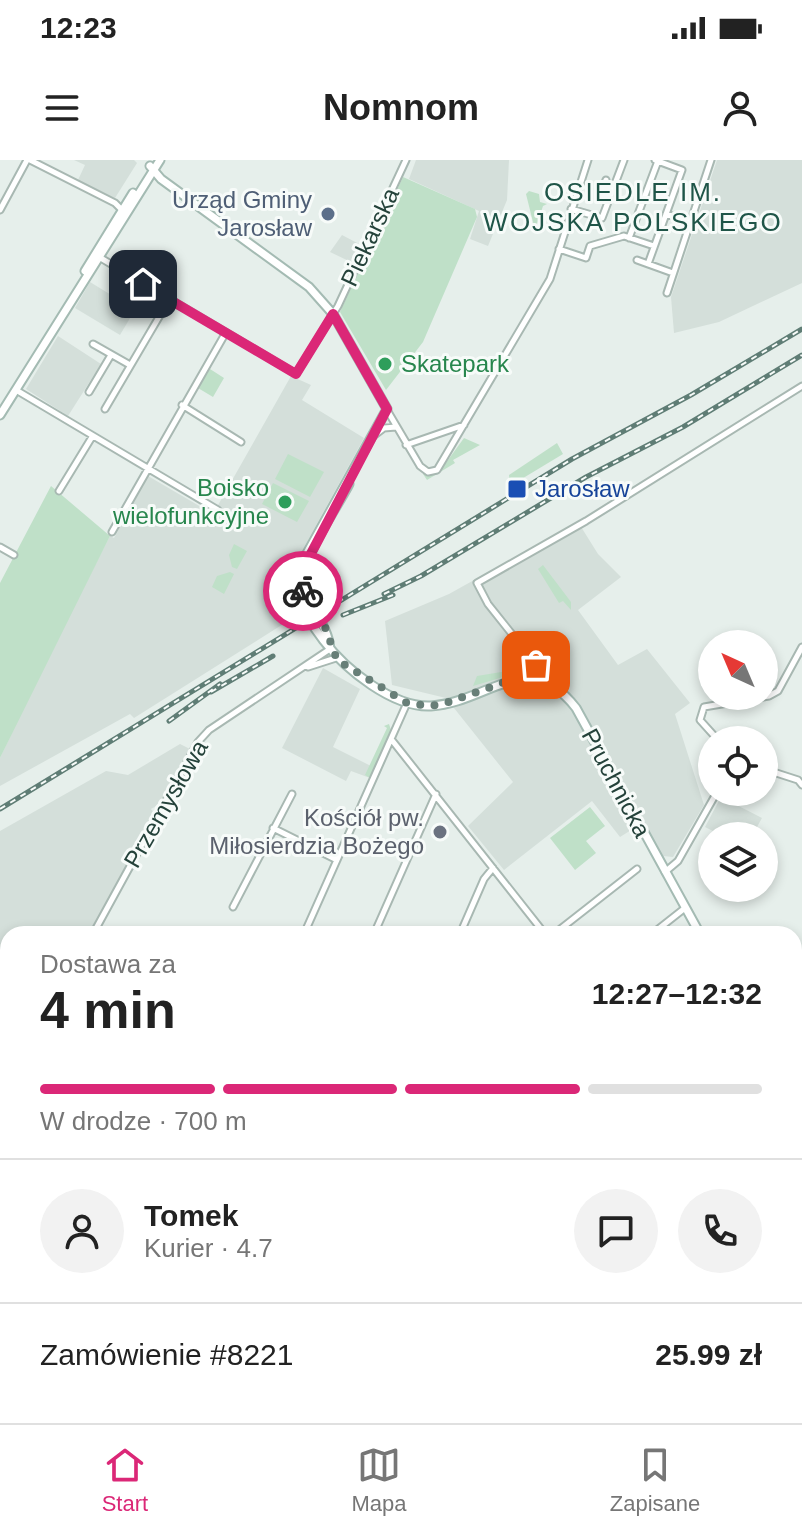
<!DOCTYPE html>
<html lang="pl">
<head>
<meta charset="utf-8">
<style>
  body { margin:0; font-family:Arial,sans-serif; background:#f2f2f2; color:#222; height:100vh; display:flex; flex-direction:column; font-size:30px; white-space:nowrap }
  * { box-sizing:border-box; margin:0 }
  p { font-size:26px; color:#767676 }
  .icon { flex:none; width:44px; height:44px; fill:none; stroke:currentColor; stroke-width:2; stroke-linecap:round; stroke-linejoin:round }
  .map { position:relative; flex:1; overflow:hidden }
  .drawer { position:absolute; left:0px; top:766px; width:802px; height:498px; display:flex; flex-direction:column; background:#fff; border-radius:24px 24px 0 0; box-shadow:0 4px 12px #0003 }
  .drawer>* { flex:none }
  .needle { width:52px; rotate:316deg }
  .tools { position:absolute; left:698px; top:470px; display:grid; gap:16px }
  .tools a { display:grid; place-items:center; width:80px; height:80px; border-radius:50%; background:#fff; box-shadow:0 4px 12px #0003; font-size:40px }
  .pin { position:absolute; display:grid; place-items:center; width:68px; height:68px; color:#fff; margin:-34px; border-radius:16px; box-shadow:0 4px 12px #0006 }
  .courier { position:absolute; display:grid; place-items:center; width:80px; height:80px; margin:-40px; border:6px solid #db2777; border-radius:50%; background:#fff; color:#222; box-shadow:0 2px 10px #0007 }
  .headline em { font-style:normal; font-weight:700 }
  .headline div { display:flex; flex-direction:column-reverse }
  .headline { display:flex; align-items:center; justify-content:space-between; height:136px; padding:0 40px }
  h1 { font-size:52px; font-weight:700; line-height:60px }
  .bar { display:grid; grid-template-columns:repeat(4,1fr); gap:12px 8px; align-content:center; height:96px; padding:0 40px }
  .bar i { height:10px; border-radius:6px; background:#e0e0e0 }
  .bar .selected { background:#db2777 }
  .bar p { grid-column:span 4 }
  .line { display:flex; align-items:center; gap:20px; padding:0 40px; border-top:2px solid #e0e0e0 }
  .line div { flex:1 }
  .round { display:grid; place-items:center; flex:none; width:84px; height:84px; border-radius:42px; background:#f2f2f2 }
  .status { display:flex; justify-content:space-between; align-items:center; height:56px; padding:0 40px; background:#fff; direction:ltr }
  .status svg { height:22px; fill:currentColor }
  header { display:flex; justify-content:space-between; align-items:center; height:104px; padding:0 40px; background:#fff; font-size:36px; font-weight:700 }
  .tabs { display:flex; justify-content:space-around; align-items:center; height:112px; border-top:2px solid #e0e0e0; background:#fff; font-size:22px; color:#767676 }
  .tabs a { display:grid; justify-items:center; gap:4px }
  .tabs .selected { color:#db2777 }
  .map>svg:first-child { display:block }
  .built { fill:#d4dfda }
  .green { fill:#bfe0c8 }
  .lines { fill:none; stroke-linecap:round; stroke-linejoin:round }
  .minor-casing { stroke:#a8b8b2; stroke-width:9 }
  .tertiary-casing { stroke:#a8b8b2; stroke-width:10 }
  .secondary-casing { stroke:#a4bbb3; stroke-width:11 }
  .minor { stroke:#fff; stroke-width:5 }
  .tertiary { stroke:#fff; stroke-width:6 }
  .secondary { stroke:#fff; stroke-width:7 }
  .rail-casing { stroke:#5f7d75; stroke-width:5 }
  .rail { stroke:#f7fbf9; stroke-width:2; stroke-dasharray:6; stroke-linecap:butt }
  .done { stroke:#687f78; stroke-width:8; stroke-dasharray:0 14.4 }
  .route { stroke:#db2777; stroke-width:10 }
  .service-dot { fill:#5c6f8a; stroke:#f7fbf9; stroke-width:3 }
  .leisure-dot { fill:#2e9e5b; stroke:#f7fbf9; stroke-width:3 }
  .transit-dot { fill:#1a4fb4; stroke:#f7fbf9; stroke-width:3 }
  .worship-dot { fill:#6b7280; stroke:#f7fbf9; stroke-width:3 }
  .labels { text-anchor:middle; stroke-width:6; stroke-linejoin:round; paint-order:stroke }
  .service-label { font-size:24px; fill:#4e5e75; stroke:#f7fbf9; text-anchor:end }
  .street-label { font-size:24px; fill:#24423a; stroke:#f7fbf9 }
  .leisure-label { font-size:24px; fill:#27864d; stroke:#f7fbf9; text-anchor:start }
  .transit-label { font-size:24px; fill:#164399; stroke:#f7fbf9; text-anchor:start }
  .worship-label { font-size:24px; fill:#5b616d; stroke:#f7fbf9; text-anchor:end }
  .neighbourhood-label { font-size:26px; letter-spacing:2px; fill:#1f5548; stroke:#f7fbf9 }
</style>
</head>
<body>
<div class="status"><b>12:23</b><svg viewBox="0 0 49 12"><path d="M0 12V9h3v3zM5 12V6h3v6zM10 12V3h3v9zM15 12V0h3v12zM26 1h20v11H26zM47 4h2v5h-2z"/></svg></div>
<header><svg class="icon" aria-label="menu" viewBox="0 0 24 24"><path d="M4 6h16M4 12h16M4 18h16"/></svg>Nomnom<svg class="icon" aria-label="person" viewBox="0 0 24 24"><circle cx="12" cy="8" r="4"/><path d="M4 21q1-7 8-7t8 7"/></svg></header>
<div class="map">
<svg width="802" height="1263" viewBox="0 0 802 1263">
  <rect width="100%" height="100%" fill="#e6efeb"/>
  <!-- built -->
  <path class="built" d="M74 0H134L137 3 115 38 78 20 85 5Z
    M416 0H509L507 40 488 86 470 79 479 51 409 19Z
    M717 0H802V123L719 162 674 173 671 137Z
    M342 75 361 85 353 103 330 92Z
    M129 121 146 131 120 175 75 148 90 122 116 138Z
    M58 176 101 204 68 256 26 229Z
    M291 216 311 225 302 240 364 278 285 422 282 442 288 461 134 558 130 554 0 626V598L49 495 110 376 114 378 148 316 213 354Z
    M578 362 598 394 621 417 578 450 618 505 647 489 690 543 675 554 704 645 673 697 663 696 644 662 620 677 592 641 504 710 468 666 513 622 446 538 392 525 385 461 449 434Z
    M323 508 360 529 333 587 375 608 370 618 351 611 346 621 282 588Z
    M180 584 190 589 158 645 151 649 154 653 89 774H8V920L0 917V671L106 611 128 615Z
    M721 637 762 658 752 676H723L705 667Z"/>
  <!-- green -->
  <path class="green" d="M403 17 475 49 477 57 423 182 386 230 340 152Z
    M529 31 539 34 540 42 547 44 543 46 535 70 526 34Z
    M210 209 224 218 213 237 198 228Z
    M464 278 480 285 453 300 455 303 427 320 423 314 440 311Z
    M557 283 563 294 510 326 509 315Z
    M288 294 324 312 310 337 275 319Z
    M273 323 309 341 297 362 262 344Z
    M51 326 110 376 0 598V423Z
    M234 384 247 391 237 409 232 407 229 395Z
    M543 405 571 442V450L563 441 559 443 538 409Z
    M230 412 234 414 224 434 212 427 217 416Z
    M522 500 527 504 524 511 473 526 477 516 513 510 512 506Z
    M389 564 391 570 370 618 365 615 387 568 384 566Z
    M590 647 605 666 586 681 596 693 575 710 550 678Z
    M8 956V1171L0 1193V974Z
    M802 1103V1143L794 1145V1105Z"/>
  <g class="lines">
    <defs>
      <path id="minor" d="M30 0 115 43 122 50
        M655 0 682 10 648 104 673 113
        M606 20 604 25 613 28
        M571 49 602 58 624 0
        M0 50 27 0
        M666 54 691 62
        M629 78 658 1
        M559 89 586 98 590 86 624 76 654 86
        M99 97 296 214 338 146 406 0
        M637 100 648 104
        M667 133 711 0
        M93 184 130 205
        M16 230 218 350
        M89 232 111 195
        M182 245 241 282
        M105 249 169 140
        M387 250 420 306 428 312 437 310 550 119 588 0
        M372 277 384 268 396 267
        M406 285 464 265
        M59 331 92 277
        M112 372 225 174
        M0 387 14 395
        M308 507 336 498
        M531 519 537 510 535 503 488 444 477 423 586 361 802 226
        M531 519 532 500
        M391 579 545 774
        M718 580 700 560 704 547 769 536 778 531 802 487
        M764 609 798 620 802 625
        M273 668 337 700
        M665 712 678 701 717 632
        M233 747 292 634
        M93 774 198 582 209 570 330 489
        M304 774 407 543
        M374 774 436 634
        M460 774 484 719 493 708
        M554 774 637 709
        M652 774 685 748
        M794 880 802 875
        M0 926 8 929
        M0 958 8 940
        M794 1001 799 1000
        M794 1068 802 1066
        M794 1188 802 1186
        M339 1256V1263
        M643 1256 644 1263
        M85 1263 88 1256
        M156 1263 159 1256
        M397 1263 398 1256"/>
      <path id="tertiary" d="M794 1245 802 1244
        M694 1263 728 1256"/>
      <path id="secondary" d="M150 6 161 19 309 127 333 154 387 249 295 415C293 440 310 462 324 481 345 509 393 548 431 546 487 543 528 486 576 548L700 774
        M85 111 133 33
        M0 255 160 0
        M330 489C328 466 312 452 304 432 294 407 337 348 349 324
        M794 944 802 969"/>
    </defs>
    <!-- minor casing -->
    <use href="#minor" class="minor-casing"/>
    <!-- tertiary casing -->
    <use href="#tertiary" class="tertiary-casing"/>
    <!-- secondary casing -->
    <use href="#secondary" class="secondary-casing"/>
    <!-- minor -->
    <use href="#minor" class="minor"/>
    <!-- tertiary -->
    <use href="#tertiary" class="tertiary"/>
    <!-- secondary -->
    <use href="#secondary" class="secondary"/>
    <defs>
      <path id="rail" d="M384 434 421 416 586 317 683 267 802 195
        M343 455 393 435
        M211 532 273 496
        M169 561 220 524
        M0 649 572 299 691 235 802 169"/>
    </defs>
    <!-- rail casing -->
    <use href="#rail" class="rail-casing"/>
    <!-- rail -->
    <use href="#rail" class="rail"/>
  </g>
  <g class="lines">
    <!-- done -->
    <path class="done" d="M303 431 325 467 337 500 407 543 430 546 446 543 508 521 531 519 532 500 536 505"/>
    <!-- route -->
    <path class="route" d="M143 124 296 214 333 154 387 249 304 407 303 431"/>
  </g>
  <!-- markers -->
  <circle class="service-dot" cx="328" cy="54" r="8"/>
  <g class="leisure-dot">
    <circle cx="385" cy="204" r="8"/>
    <circle cx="285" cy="342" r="8"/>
  </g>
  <rect class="transit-dot" x="507" y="319" width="20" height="20" rx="4"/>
  <circle class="worship-dot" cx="440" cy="672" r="8"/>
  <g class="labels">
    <!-- service labels -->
    <g class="service-label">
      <text x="312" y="48">Urząd Gminy<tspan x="312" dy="28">Jarosław</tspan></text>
    </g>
    <!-- street labels -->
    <g class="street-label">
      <text transform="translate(370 77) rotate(-65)" y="8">Piekarska</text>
      <text transform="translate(616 623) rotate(62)" y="8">Pruchnicka</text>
      <text transform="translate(166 644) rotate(-60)" y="8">Przemysłowa</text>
    </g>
    <!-- leisure labels -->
    <g class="leisure-label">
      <text x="401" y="212">Skatepark</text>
      <text x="269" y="336" text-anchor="end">Boisko<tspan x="269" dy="28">wielofunkcyjne</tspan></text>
    </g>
    <!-- transit labels -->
    <g class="transit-label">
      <text x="535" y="337">Jarosław</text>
    </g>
    <!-- worship labels -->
    <g class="worship-label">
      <text x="424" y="666">Kościół pw.<tspan x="424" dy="28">Miłosierdzia Bożego</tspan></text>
    </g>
    <!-- neighbourhood labels -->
    <g class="neighbourhood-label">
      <text x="633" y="41">OSIEDLE IM.<tspan x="633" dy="30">WOJSKA POLSKIEGO</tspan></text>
    </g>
  </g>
</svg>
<div class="tools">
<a><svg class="needle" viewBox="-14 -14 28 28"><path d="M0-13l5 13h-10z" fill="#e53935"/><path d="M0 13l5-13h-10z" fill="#767676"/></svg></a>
<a><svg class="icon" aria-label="locate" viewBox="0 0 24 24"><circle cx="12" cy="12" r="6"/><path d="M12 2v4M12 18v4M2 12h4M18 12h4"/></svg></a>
<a><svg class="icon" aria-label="layers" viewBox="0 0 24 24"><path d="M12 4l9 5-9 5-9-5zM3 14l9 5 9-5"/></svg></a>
</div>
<div class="pin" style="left:536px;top:505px;background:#ea580c"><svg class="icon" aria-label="bag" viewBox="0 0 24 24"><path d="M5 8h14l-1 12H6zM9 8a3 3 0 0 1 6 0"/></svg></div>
<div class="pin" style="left:143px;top:124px;background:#1f2937"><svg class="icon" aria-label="home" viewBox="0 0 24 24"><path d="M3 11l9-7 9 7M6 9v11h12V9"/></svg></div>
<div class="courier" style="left:303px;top:431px"><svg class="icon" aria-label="bike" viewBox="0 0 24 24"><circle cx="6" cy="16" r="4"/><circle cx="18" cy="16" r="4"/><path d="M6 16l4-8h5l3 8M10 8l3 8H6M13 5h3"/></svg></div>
<section class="drawer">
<div class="headline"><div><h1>4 min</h1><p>Dostawa za</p></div><em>12:27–12:32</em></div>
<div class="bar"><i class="selected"></i><i class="selected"></i><i class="selected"></i><i></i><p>W drodze · 700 m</p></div>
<div class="line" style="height:144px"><a class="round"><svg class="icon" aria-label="person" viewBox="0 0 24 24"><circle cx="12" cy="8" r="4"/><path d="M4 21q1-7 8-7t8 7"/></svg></a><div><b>Tomek</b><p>Kurier · 4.7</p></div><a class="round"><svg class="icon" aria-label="chat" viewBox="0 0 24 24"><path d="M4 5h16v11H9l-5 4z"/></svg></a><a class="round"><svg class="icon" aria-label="phone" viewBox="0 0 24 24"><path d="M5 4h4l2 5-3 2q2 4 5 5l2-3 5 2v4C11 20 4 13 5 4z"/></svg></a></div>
<div class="line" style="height:104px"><div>Zamówienie #8221</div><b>25.99 zł</b></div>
</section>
</div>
<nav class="tabs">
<a class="selected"><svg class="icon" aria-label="home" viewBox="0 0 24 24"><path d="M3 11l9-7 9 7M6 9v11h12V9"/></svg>Start</a>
<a><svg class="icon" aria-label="map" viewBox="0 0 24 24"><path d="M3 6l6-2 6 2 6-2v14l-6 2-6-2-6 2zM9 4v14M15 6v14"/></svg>Mapa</a>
<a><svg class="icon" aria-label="saved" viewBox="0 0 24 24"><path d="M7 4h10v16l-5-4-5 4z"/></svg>Zapisane</a>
</nav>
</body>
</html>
